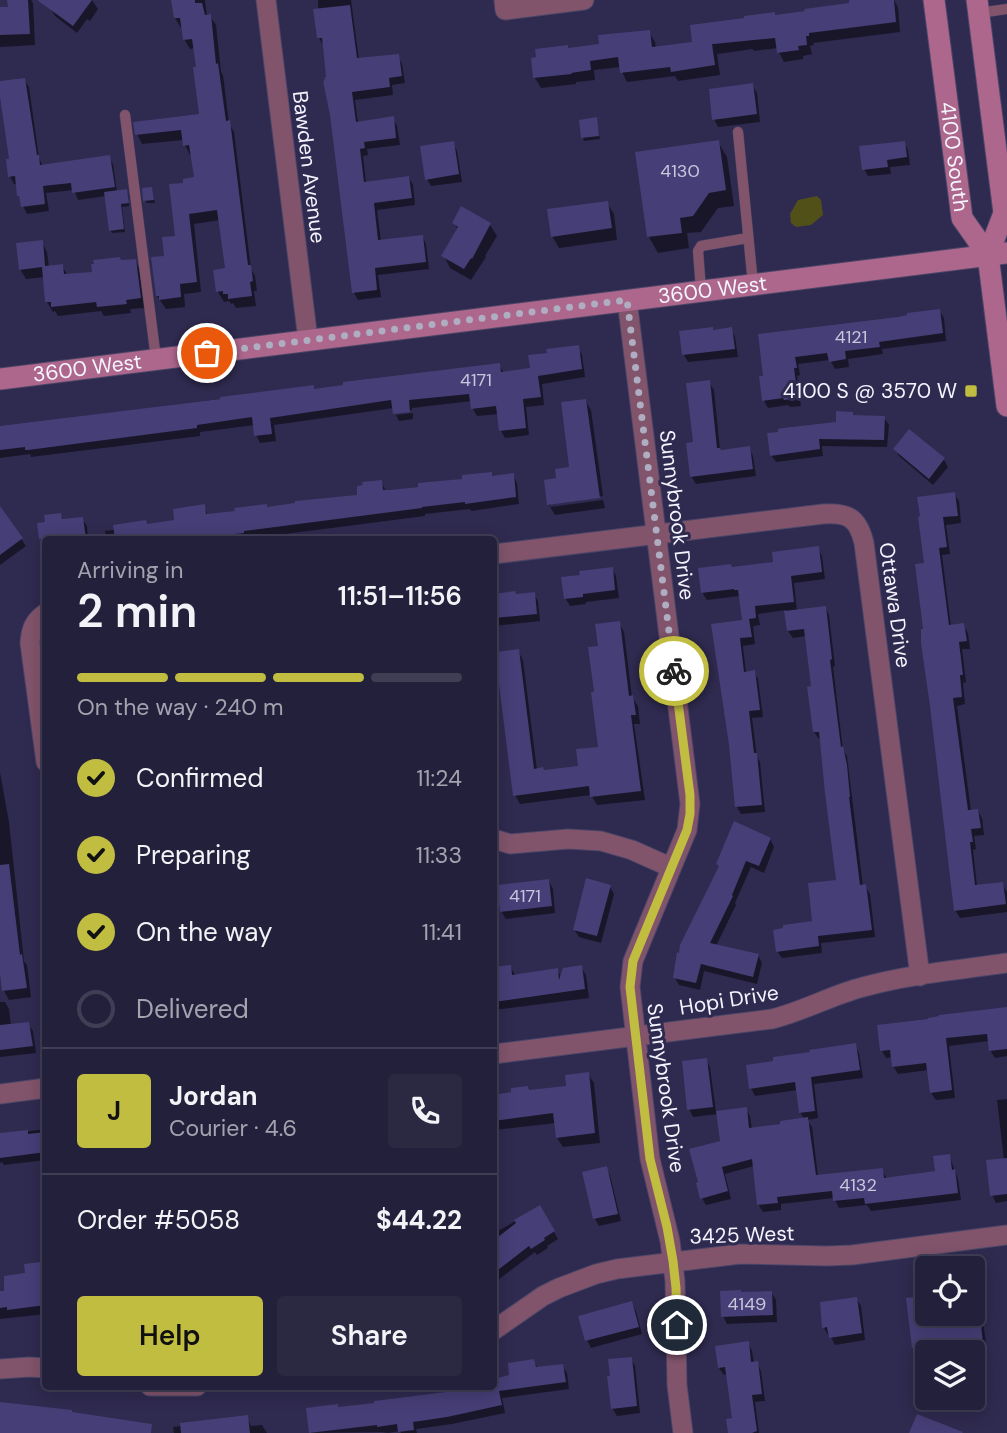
<!DOCTYPE html>
<html lang="en">
<head>
<meta charset="utf-8">
<style>
  body { margin:0; font-family:"DM Sans",sans-serif; background:#2b2842; color:#f1f3f6; height:100vh; display:flex; flex-direction:column; font-size:26px; white-space:nowrap }
  * { box-sizing:border-box; margin:0 }
  p { font-size:23px; color:#a3a3af }
  .icon { flex:none; width:38px; height:38px; fill:none; stroke:currentColor; stroke-width:2; stroke-linecap:round; stroke-linejoin:round }
  .map { position:relative; flex:1; overflow:hidden }
  .details { position:absolute; left:42px; top:536px; width:455px; height:854px; display:flex; flex-direction:column; background:#23203b; border-radius:7px; box-shadow:0 4px 18px #0003,0 0 0 2px #403e55 }
  .details>* { flex:none }
  .buttons { position:absolute; left:915px; top:1256px; display:grid; gap:14px }
  .buttons a { display:grid; place-items:center; width:70px; height:70px; border-radius:7px; background:#23203b; box-shadow:0 4px 18px #0003,0 0 0 2px #403e55; font-size:35px }
  .pin { position:absolute; display:grid; place-items:center; width:60px; height:60px; color:#fff; margin:-30px; border:4px solid #fff; border-radius:50%; box-shadow:0 2px 7px #0007 }
  .courier { position:absolute; display:grid; place-items:center; width:70px; height:70px; margin:-35px; border:5px solid #c1bd40; border-radius:50%; background:#fff; color:#222; box-shadow:0 2px 9px #0007 }
  .overview em { font-style:normal; font-weight:600 }
  .overview div { display:flex; flex-direction:column-reverse }
  .overview { display:flex; align-items:center; justify-content:space-between; height:119px; padding:0 35px }
  h1 { font-size:46px; font-weight:600; line-height:52px }
  .bar { display:grid; grid-template-columns:repeat(4,1fr); gap:10px 7px; align-content:center; height:84px; padding:0 35px }
  .bar i { height:9px; border-radius:5px; background:#403e55 }
  .bar .active { background:#c1bd40 }
  .bar p { grid-column:span 4 }
  .line { display:flex; align-items:center; gap:18px; padding:0 35px; border-top:2px solid #403e55 }
  .line div { flex:1 }
  .round { display:grid; place-items:center; flex:none; width:74px; height:74px; border-radius:7px; background:#2b2842 }
  ol { padding:0 35px; list-style:none }
  li { display:flex; align-items:center; gap:21px; height:77px }
  li p { margin-inline-start:auto }
  li .icon { padding:7px; border-radius:50%; background:#c1bd40; color:#111; stroke-width:4 }
  li:last-child { color:#a3a3af }
  li i { width:38px; height:38px; border:4px solid #403e55; border-radius:50% }
  .action { display:flex; gap:14px; margin-top:auto; padding:14px 35px }
  .action a { flex:1; height:80px; border-radius:7px; background:#c1bd40; color:#111; font-size:28px; font-weight:600; line-height:80px; text-align:center }
  .action a+a { background:#2b2842; color:#f1f3f6 }
  .map>svg:first-child { display:block }
  .green { fill:#515019 }
  .shadow { fill:#0007 }
  .building { fill:#463e76 }
  .lines { fill:none; stroke-linecap:round; stroke-linejoin:round }
  .lane-casing { stroke:#4b4668; stroke-width:11 }
  .street-casing { stroke:#4b4668; stroke-width:21 }
  .secondary-casing { stroke:#4b4668; stroke-width:23 }
  .lane { stroke:#81546c; stroke-width:10 }
  .street { stroke:#81546c; stroke-width:19 }
  .secondary { stroke:#ae678c; stroke-width:21 }
  .done { stroke:#afadc1; stroke-width:7; stroke-dasharray:0 12.6 }
  .route { stroke:#c1bd40; stroke-width:9 }
  .poi-dot { fill:#c1bd40; stroke:#2f2a4f; stroke-width:2.5 }
  .labels { text-anchor:middle; stroke-width:6; stroke-linejoin:round; paint-order:stroke }
  .number-label { font-size:18px; fill:#c8c6dc }
  .street-label { font-size:21px; fill:#f4f4fe; stroke:#2f2a4f }
  .poi-label { font-size:21px; fill:#f4f4fe; stroke:#2f2a4f; text-anchor:end }
</style>
</head>
<body>
<div class="map">
<svg width="1007" height="1433" viewBox="0 0 1007 1433">
  <rect width="100%" height="100%" fill="#2f2a4f"/>
  <!-- green -->
  <path class="green" d="M817 196 821 200 823 215 811 225 796 227 791 223 790 214 798 200Z"/>
  <!-- shadow -->
  <path class="shadow" d="M9 0H31L33 3 35 45 0 47V9L9 8Z
    M56 0H92L98 9 90 21 87 19 77 33 55 16 50 8Z
    M173 0H205L207 16H210L216 25 221 72 223 75 229 123 234 132 251 269 255 276 257 291H254L256 306 236 308 233 303 231 304 229 301 224 302 218 292 227 270 220 220 194 224 201 292 184 294 185 307 166 309 157 296 166 258 177 237 185 184 196 179 193 155H190L185 145 184 140 142 144 137 134 201 115 195 48 190 49 184 39 183 27 181 28 175 18Z
    M318 0H351L359 60 398 56 402 64 405 83 392 85 393 95 355 100 358 123 393 118 397 126 400 145 367 149 368 155 363 156 366 183 409 178 413 185 415 205 377 210 381 241 422 236 426 244 429 269 378 275 381 297 358 300 354 293 327 82 323 45 319 38Z
    M865 0H894L898 7 900 32 813 43 814 45 810 46 812 54 803 56V59L784 62 779 52 778 48 754 51 753 49 717 54 720 75 678 81 675 76 627 82 622 72 621 67 594 70 595 80 576 82V84L541 88 535 78 533 60 569 50 601 46 649 32 655 42 656 49 694 43 776 17 851 4Z
    M24 80 29 87 39 158 43 166 109 157 113 164 117 192 126 191 128 194 129 206 122 207 125 232 112 233 110 230 106 196 78 200 74 190 46 193 49 211 27 214 23 206 17 184H14L10 177 11 161 0 83Z
    M752 85 757 93 760 122 718 127 714 119Z
    M596 119 600 139 584 141 583 138Z
    M718 142 727 157 734 206 718 208 701 232 687 233 689 248 658 253 649 237 637 153Z
    M904 142 908 150 910 165 890 167 891 174 868 176 864 169Z
    M453 143 457 151 462 182 431 186 427 179Z
    M152 189 155 203H147L145 200Z
    M607 203 614 214 617 240 559 248 552 236Z
    M454 223 490 225 497 236 485 256 486 257 471 280 450 268 444 256 458 230Z
    M42 242 47 252 49 268 62 266 68 276 94 273 121 262 135 261 140 270 145 308 130 309 131 313 104 316 101 311 58 316 55 311 53 312 47 302 45 277 26 279 20 269Z
    M939 310 944 318 946 341 882 349 883 354 848 359 849 367 835 369 830 360 798 364 800 375 797 376 801 406 790 407 788 405 768 408 764 401 765 377 760 336 898 319Z
    M731 329 735 337 738 357 688 362 684 355 713 331Z
    M578 347 582 355 585 377 542 384 544 405 526 407 529 435 505 438 501 431 499 414 477 416 473 409 472 401 412 408V410L395 412 394 408 274 425 276 441 260 443 256 435 255 425 200 432V436L31 457 30 454 0 458V427L313 387 315 390 499 365 504 373 532 370Z
    M709 382 714 390 720 450 749 448 753 456 756 476 696 484 691 476 695 444Z
    M585 400 591 410 603 496 550 503V507L603 500 605 508 555 515 549 505 546 481 558 480 570 469Z
    M413 413V419L399 421 396 415Z
    M852 413 854 417 884 418 889 425 887 447 822 446 823 456 776 462 771 455 837 423Z
    M895 449 944 460 948 467 933 485 899 456Z
    M491 474 493 478 513 475 517 483 519 504 471 511 470 509 425 514V516L247 539H106L105 531 176 521 204 506 208 516 267 509 358 496 381 482 386 491H390L464 480Z
    M954 494 959 501 961 523 946 525 950 554 942 555 951 627 963 625 968 633 970 649H962L966 682 963 683 965 704 957 706 971 811H978L982 818 984 835 974 836 976 849 973 850 977 886 1002 884 1007 892V912L960 918 955 910 925 630 926 564 920 518Z
    M60 515 64 521 82 519 87 526 88 539H46V554L42 549 39 525 47 523Z
    M7 518 26 546 0 565V523Z
    M818 548 822 556 825 579 794 583 797 611 825 607 829 615 835 666 833 667 843 750 847 756 863 887 865 886 870 894 875 937 821 943 822 953 782 958 777 951 814 923 838 882 821 739H819L814 732 813 688 806 636 793 638 788 631 786 610 758 614 760 625 753 626 755 644 743 646 746 673 754 672 758 679 763 717 752 718 757 757 760 762 765 812 741 814 737 807 730 744 713 625 744 621 739 596 707 600 702 592 732 569 775 563Z
    M612 569 616 576 619 598 586 602V604L570 606 565 598Z
    M514 593 516 596 534 594 538 601 540 621 494 626V596Z
    M619 623 624 632 632 697 638 706 640 724H634L645 800 597 805 591 795 520 804 515 795 518 651 523 660 537 770 544 772 580 767 600 748 596 693 600 648Z
    M0 772 9 822 24 961 27 965 31 997 9 1000 4 991 0 951Z
    M770 839 774 847 764 873 751 867 735 903 736 905 716 946 758 955 762 963 757 984 704 971 700 990 679 985 675 978 720 868 718 864Z
    M549 881 553 889 555 913 506 919 501 911Z
    M610 887 614 894 601 943 579 937 574 929Z
    M510 967 516 976 557 970 562 978 581 967 586 975 589 998 494 1010V969Z
    M0 1002H5L9 1009 11 1026 28 1024 33 1031 36 1053 0 1057Z
    M1007 1009V1056L995 1058 990 1050 989 1041 949 1046 955 1098 936 1100 931 1093 929 1070 898 1074 893 1066 892 1057 886 1058 882 1051Z
    M855 1045 859 1053 863 1078 814 1084 818 1118 807 1120 812 1127 818 1176 882 1170 887 1179 937 1173 949 1155 958 1179 961 1200 871 1211 867 1205 839 1208 834 1198 781 1204V1210L763 1212 758 1204 754 1166 725 1174 731 1199 706 1205 702 1198 722 1142 718 1114 693 1117 689 1109 706 1060 710 1067 716 1112 746 1109 750 1116 752 1130 805 1120 800 1112 798 1090 755 1096 751 1088Z
    M588 1074 594 1083 600 1143 563 1147 557 1138 556 1123 494 1130V1096L568 1087Z
    M1007 1099V1201L996 1203 992 1195 1004 1160 997 1100Z
    M46 1129V1160L4 1165 2 1162 0 1163V1135Z
    M606 1168 610 1175 621 1221 599 1226 595 1219 584 1173Z
    M540 1207 558 1239 547 1246 548 1248 537 1255 535 1252 494 1283V1228L498 1231Z
    M40 1264 45 1273 46 1314 0 1319V1293L6 1292Z
    M976 1291 980 1299 987 1351 972 1353 970 1349 928 1353V1354L918 1355 914 1348 928 1314H973V1292Z
    M771 1292 776 1300 777 1322 727 1324 723 1316Z
    M856 1299 861 1306 865 1340 835 1345 830 1335H828L824 1328Z
    M631 1303 636 1311 642 1334 591 1348 587 1340Z
    M748 1343 752 1351 754 1363H757L761 1371 765 1401 755 1402 759 1433H729L734 1420 728 1374 724 1375 719 1368Z
    M631 1359 635 1366 640 1413 617 1416 612 1408Z
    M533 1361 538 1368 562 1366 567 1373 569 1389 502 1398 505 1413 452 1424 416 1429 417 1433H401L400 1431 388 1433 382 1432 311 1433 308 1409H339L448 1393 469 1386H494V1381L511 1377Z
    M247 1417 251 1426 262 1425 267 1433H174L173 1427Z"/>
  <!-- building -->
  <path class="building" d="M7 0H28L30 34 0 35V7H8Z
    M37 0H92L73 26Z
    M171 0H195V3H202L205 15 211 14 216 64 218 63 226 121 230 120 248 265H251L253 281 250 282 252 296 228 299V294H223V291L216 292 213 270 225 268 217 210 189 214 197 282 180 284 181 297 159 300V296H156L151 257 164 256 162 237 175 236 169 184 183 183V179L194 177 189 145 183 146 181 130 135 135 133 122 199 114 193 67H196L192 39 183 40 180 18H174Z
    M849 0H894L896 22 809 33V36H806L807 45 798 46 799 50 777 53 775 38 714 44H712L715 65 671 72 670 67 620 73 618 57 590 61 591 70 571 73 572 74 533 78 531 58 536 57 535 49 568 45V48L599 44 598 35 650 30 652 47 692 42 690 25 744 18V16L775 12V15L805 11 804 9 849 3Z
    M350 5 357 58 399 54 402 76 389 78 390 87 352 92 356 122 394 116 396 138 364 142 365 148 360 149 364 182 409 176 412 198 374 203 378 240 423 235 426 262 375 268 377 290 352 293 330 115 323 81 325 80 324 78 326 77 322 38H317L313 9Z
    M25 78 37 155H39L40 165 110 155 115 187 72 193 71 183 43 186 45 204 21 207 19 196H17L15 176 8 177 6 159H9L0 97V81Z
    M753 83 757 114 712 120 709 89Z
    M597 117 599 136 581 138 579 120Z
    M719 140 726 190 709 193 693 216 680 218 682 233 647 237 635 152Z
    M454 141 459 174 425 180 420 146Z
    M905 141 907 157 887 160 888 167 862 170 859 146Z
    M152 187 154 200 143 201 142 188Z
    M127 189 129 203 121 204 124 229 109 231 104 192Z
    M608 201 612 228 551 237 547 209Z
    M461 206 491 223 472 259 471 258 464 269 441 256 458 227 452 223Z
    M43 240 45 266 63 264 64 274 92 272 91 264H94L93 260 120 257 121 260 136 259 141 298 126 300 127 304 97 307 96 302 51 307V302H45L42 267 19 270 16 243Z
    M940 309 943 333 879 342 880 347 845 351 846 359 829 362 827 353 795 357 797 368H794L798 398 784 400 783 398 762 401 759 376H763L758 334 898 317 907 315V313Z
    M713 327V330L732 327 735 349 682 355 679 331Z
    M579 345 582 369 538 376 541 397 523 399 526 428 499 431 496 406 471 409 469 394 409 400 410 412 393 414 391 400 270 418 272 434 254 436 252 417 197 425V428L74 444 28 450H25V447L0 450V426L220 399V397L314 385V389L343 385V382L500 363 501 372 530 368 528 355 547 353 546 349Z
    M710 380 717 448H720L721 450 750 446 753 469 690 477 686 443 693 442 686 383Z
    M586 399 600 498 547 505 544 480 556 478 555 469 569 467 561 402Z
    M836 411 853 412V415L885 416 884 440 819 439 820 449 770 456 767 433 778 432V429L783 428 836 422Z
    M909 429 945 458 929 479 893 449Z
    M492 472V476L514 473 516 497 465 504V502L422 507V508L244 531V533L186 539H115L113 525 146 520 147 524 174 520 173 509 205 504 206 514 235 511 234 508 267 504V507L295 503V501L357 495V486L363 485 362 482 382 480 383 490H390L418 487V483L462 479V475Z
    M955 492 958 516 943 517 947 547 939 548 949 625 964 623 967 641 959 642 963 675H960L962 697 953 698 968 810 978 809 981 828 971 829 973 842H970L975 885 1003 882 1006 904 954 911 930 706 921 643V629H923L915 564 924 563 918 517 920 516 917 497Z
    M0 506 23 538 0 555Z
    M61 513 62 519 83 517 86 539H39L37 523 45 522 44 515Z
    M819 546 822 572 791 576 794 602 755 606 756 618 749 619 752 637 740 638 744 672 755 670 760 710 749 711 754 753H757L762 805 735 807 729 745 711 624 742 620 738 590H734V589L701 593 698 568 731 564 732 567 773 562 772 552Z
    M613 567 615 590 583 594V597L564 599 561 577 580 575 579 571Z
    M515 591 516 594 535 592 537 614 494 618V594Z
    M826 606 832 659 830 660 841 747 843 746 847 765 850 797H849L860 885 866 884 872 930 818 936 819 946 776 952 773 930 783 928V925L812 921 808 883 836 880 825 793 819 732H813L807 687 811 686 804 629 787 631 784 611Z
    M620 621 629 696 633 695 636 715H631L641 791 590 797 589 786 513 796 495 652 519 649 534 769 543 767 544 770 578 766 576 749 598 747 591 692H594L588 647 598 646 595 624Z
    M734 821 771 838 759 866 746 861 732 895 733 896 710 943 759 954 753 977 701 964 696 983 673 978 677 952 679 953 680 945 719 866 716 864Z
    M9 864 20 955 22 954 27 988 2 991 0 974V865Z
    M586 878 611 885 597 936 573 930Z
    M549 879 552 906 500 912 497 885Z
    M511 965 512 975 558 968 559 980 563 968 582 965 585 989 494 1002V967Z
    M1007 1007V1049L989 1051 987 1034 946 1038 952 1090 930 1093 926 1063 892 1067 890 1050 880 1051 877 1025 928 1019V1018L939 1016V1015Z
    M29 1022 33 1046 0 1050V1025Z
    M856 1043 860 1070 811 1077 815 1111 799 1113 795 1082 749 1089 746 1065 773 1061V1057L810 1052 809 1050Z
    M707 1058 713 1107 687 1110 682 1061Z
    M589 1072 595 1133 556 1138 553 1113 494 1121V1095L511 1092V1088L528 1086 529 1090 566 1086 565 1075Z
    M747 1107 749 1128 780 1124V1121L808 1117 816 1175 883 1168 884 1178 935 1171 933 1156 950 1154 952 1170 955 1169 958 1193 865 1204 864 1198 833 1201 832 1191 777 1197 778 1203 757 1205 752 1159 722 1167 728 1191 700 1199 696 1183 698 1182 689 1149 720 1141 716 1111Z
    M28 1130V1134L46 1132V1152L0 1158V1133Z
    M1007 1158V1194L990 1196 986 1160Z
    M607 1166 618 1214 593 1219 582 1172Z
    M540 1205 555 1231 544 1238 545 1240 531 1249 529 1246 494 1273V1240L516 1223 514 1220Z
    M41 1262 43 1278H46V1305L7 1310V1307L0 1308V1291H4V1276L25 1273 24 1264Z
    M741 1290V1292L772 1291 773 1315 721 1317 720 1291Z
    M928 1296V1314H980L983 1344 966 1346V1342L912 1348 906 1298Z
    M857 1297 862 1333 829 1338 827 1327 822 1328 820 1302Z
    M632 1301 639 1327 585 1341 578 1316Z
    M749 1341 751 1362 758 1361 762 1394 752 1395 757 1431 752 1433H728L726 1419 732 1418 725 1367 718 1368 715 1346Z
    M632 1357 637 1406 611 1409 607 1376H610L608 1359Z
    M534 1359 536 1367 563 1364 566 1382 499 1391 502 1405 447 1417 413 1422 414 1430 398 1432 397 1424 377 1427V1425L309 1433 306 1408 338 1404V1407L374 1403V1401L446 1392V1389L461 1386H494V1379L509 1375 508 1363Z
    M0 1402 72 1410V1412L152 1424 151 1433H0Z
    M917 1414 963 1432 962 1433H909Z
    M248 1415 250 1433H181L180 1423Z"/>
  <g class="lines">
    <defs>
      <path id="lane" d="M979 13 1007 9
        M125 115 156 359
        M738 132 753 284
        M701 290 698 251 701 246 748 238"/>
      <path id="street" d="M266 0 308 340
        M504 0 505 10 584 0
        M627 300 690 804 687 830 633 961 630 987 650 1159 670 1241 675 1281 677 1385 683 1433
        M494 554 823 514C848 512 858 518 864 543L920 976
        M46 613C34 621 31 629 30 643L46 762
        M494 839 510 844 568 839 601 841 632 850 670 867
        M494 1054 772 1019C804 1011 832 995 863 987 910 974 959 970 1007 963
        M0 1094 46 1088
        M494 1330 543 1296 559 1288 596 1274 617 1269 740 1254 827 1256 852 1255 1007 1235
        M0 1369 29 1367 46 1368
        M150 1386H197"/>
      <g id="secondary">
        <path id="s1" d="M934 0 962 218 988 255"/>
        <path d="M977 0 1004 213 988 255 1007 406"/>
        <path id="s2" d="M0 379 1007 253"/>
      </g>
    </defs>
    <!-- lane casing -->
    <use href="#lane" class="lane-casing"/>
    <!-- street casing -->
    <use href="#street" class="street-casing"/>
    <!-- secondary casing -->
    <use href="#secondary" class="secondary-casing"/>
    <!-- lane -->
    <use href="#lane" class="lane"/>
    <!-- street -->
    <use href="#street" class="street"/>
    <!-- secondary -->
    <use href="#secondary" class="secondary"/>
  </g>
  <g class="lines">
    <!-- done -->
    <path class="done" d="M207 353 627 300 674 671"/>
    <!-- route -->
    <path class="route" d="M674 671 690 795V814L687 830 633 961 630 987 650 1159 667 1227 673 1261 676 1288 677 1325"/>
  </g>
  <!-- markers -->
  <rect class="poi-dot" x="964" y="384" width="14" height="14" rx="3.5"/>
  <g class="labels">
    <!-- number labels -->
    <g class="number-label">
      <text x="680" y="177">4130</text>
      <text x="851" y="343">4121</text>
      <text x="476" y="386">4171</text>
      <text x="525" y="902">4171</text>
      <text x="858" y="1191">4132</text>
      <text x="747" y="1310">4149</text>
    </g>
    <!-- street labels -->
    <g class="street-label">
      <text dy="7" stroke="none"><textPath href="#s1" startOffset="158">4100 South</textPath></text>
      <text transform="translate(309 167) rotate(83)" y="7">Bawden Avenue</text>
      <text dy="7" stroke="none"><textPath href="#s2" startOffset="718">3600 West</textPath></text>
      <text dy="7" stroke="none"><textPath href="#s2" startOffset="88">3600 West</textPath></text>
      <text transform="translate(677 515) rotate(83)" y="7">Sunnybrook Drive</text>
      <text transform="translate(895 605) rotate(82)" y="7">Ottawa Drive</text>
      <text transform="translate(729 1000) rotate(-9)" y="7">Hopi Drive</text>
      <text transform="translate(666 1088) rotate(82)" y="7">Sunnybrook Drive</text>
      <text transform="translate(742 1235) rotate(-2)" y="7">3425 West</text>
    </g>
    <!-- poi labels -->
    <g class="poi-label">
      <text x="957" y="398">4100 S @ 3570 W</text>
    </g>
  </g>
</svg>
<div class="buttons">
<a><svg class="icon" aria-label="locate" viewBox="0 0 24 24"><circle cx="12" cy="12" r="6"/><path d="M12 2v4M12 18v4M2 12h4M18 12h4"/></svg></a>
<a><svg class="icon" aria-label="layers" viewBox="0 0 24 24"><path d="M12 4l9 5-9 5-9-5zM3 14l9 5 9-5"/></svg></a>
</div>
<div class="pin" style="left:207px;top:353px;background:#ea580c"><svg class="icon" aria-label="bag" viewBox="0 0 24 24"><path d="M5 8h14l-1 12H6zM9 8a3 3 0 0 1 6 0"/></svg></div>
<div class="pin" style="left:677px;top:1325px;background:#1f2937"><svg class="icon" aria-label="home" viewBox="0 0 24 24"><path d="M3 11l9-7 9 7M6 9v11h12V9"/></svg></div>
<div class="courier" style="left:674px;top:671px"><svg class="icon" aria-label="bike" viewBox="0 0 24 24"><circle cx="6" cy="16" r="4"/><circle cx="18" cy="16" r="4"/><path d="M6 16l4-8h5l3 8M10 8l3 8H6M13 5h3"/></svg></div>
<section class="details">
<div class="overview"><div><h1>2 min</h1><p>Arriving in</p></div><em>11:51–11:56</em></div>
<div class="bar"><i class="active"></i><i class="active"></i><i class="active"></i><i></i><p>On the way · 240 m</p></div>
<ol>
<li><svg class="icon" aria-label="check" viewBox="0 0 24 24"><path d="M5 12l5 5 9-10"/></svg>Confirmed<p>11:24</p></li>
<li><svg class="icon" aria-label="check" viewBox="0 0 24 24"><path d="M5 12l5 5 9-10"/></svg>Preparing<p>11:33</p></li>
<li><svg class="icon" aria-label="check" viewBox="0 0 24 24"><path d="M5 12l5 5 9-10"/></svg>On the way<p>11:41</p></li>
<li><i></i>Delivered</li>
</ol>
<div class="line" style="height:126px"><b class="round" style="background:#c1bd40;color:#111">J</b><div><b>Jordan</b><p>Courier · 4.6</p></div><a class="round"><svg class="icon" aria-label="phone" viewBox="0 0 24 24"><path d="M5 4h4l2 5-3 2q2 4 5 5l2-3 5 2v4C11 20 4 13 5 4z"/></svg></a></div>
<div class="line" style="height:91px"><div>Order #5058</div><b>$44.22</b></div>
<div class="action"><a>Help</a><a>Share</a></div>
</section>
</div>
</body>
</html>
